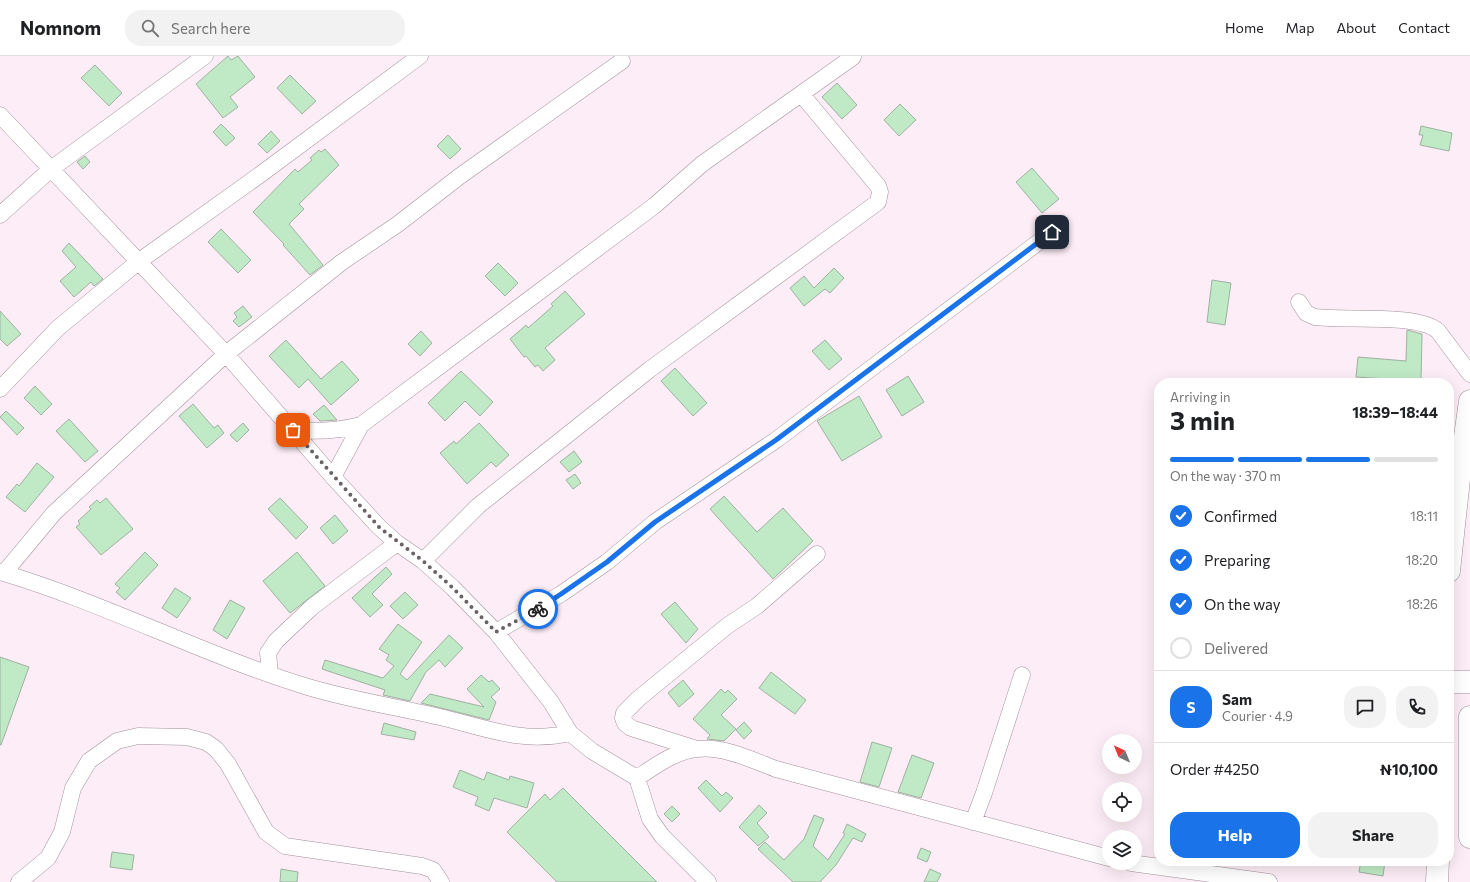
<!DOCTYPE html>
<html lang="en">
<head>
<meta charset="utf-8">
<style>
  body { margin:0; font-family:Commissioner,sans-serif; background:#f2f2f2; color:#202124; height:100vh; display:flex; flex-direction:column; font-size:15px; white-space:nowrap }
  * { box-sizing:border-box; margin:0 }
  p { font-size:13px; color:#757577 }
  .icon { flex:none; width:22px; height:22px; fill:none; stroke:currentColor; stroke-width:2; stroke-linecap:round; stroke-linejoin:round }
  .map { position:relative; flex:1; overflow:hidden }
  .side { position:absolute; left:1154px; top:322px; width:300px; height:488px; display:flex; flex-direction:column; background:#fff; border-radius:16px; box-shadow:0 4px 16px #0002 }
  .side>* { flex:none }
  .needle { width:26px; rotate:317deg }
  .tools { position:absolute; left:1102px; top:678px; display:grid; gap:8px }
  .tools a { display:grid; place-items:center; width:40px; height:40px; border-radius:50%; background:#fff; box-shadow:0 4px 16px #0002; font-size:20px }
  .pin { position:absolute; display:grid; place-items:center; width:34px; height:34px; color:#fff; margin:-17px; border-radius:8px; box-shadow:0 2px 6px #0006 }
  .courier { position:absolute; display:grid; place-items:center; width:40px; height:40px; margin:-20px; border:3px solid #1a73e8; border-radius:50%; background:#fff; color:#222; box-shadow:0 1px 5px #0007 }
  .head em { font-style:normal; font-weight:700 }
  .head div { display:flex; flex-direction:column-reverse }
  .head { display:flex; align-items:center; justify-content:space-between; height:68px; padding:0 16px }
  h1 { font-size:26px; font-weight:700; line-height:30px }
  .bar { display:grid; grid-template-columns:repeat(4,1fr); gap:6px 4px; align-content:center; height:48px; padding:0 16px }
  .bar i { height:5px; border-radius:3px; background:#e0e0e0 }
  .bar .current { background:#1a73e8 }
  .bar p { grid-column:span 4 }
  .line { display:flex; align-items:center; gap:10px; padding:0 16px; border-top:1px solid #e0e0e0 }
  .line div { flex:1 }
  .round { display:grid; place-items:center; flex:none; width:42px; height:42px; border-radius:16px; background:#f2f2f2 }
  ol { padding:0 16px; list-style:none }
  li { display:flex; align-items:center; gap:12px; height:44px }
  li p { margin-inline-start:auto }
  li .icon { padding:4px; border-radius:50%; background:#1a73e8; color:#fff; stroke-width:4 }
  li:last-child { color:#757577 }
  li i { width:22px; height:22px; border:2px solid #e0e0e0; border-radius:50% }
  .cta { display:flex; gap:8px; margin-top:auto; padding:8px 16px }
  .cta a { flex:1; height:46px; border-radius:16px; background:#1a73e8; color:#fff; font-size:16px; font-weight:700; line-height:46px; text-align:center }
  .cta a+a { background:#f2f2f2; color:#202124 }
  header { display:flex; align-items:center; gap:24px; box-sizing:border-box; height:56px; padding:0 20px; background:#fff; border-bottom:1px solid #e0e0e0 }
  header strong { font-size:19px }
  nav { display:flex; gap:22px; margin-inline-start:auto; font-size:14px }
  .search { width:280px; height:36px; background:#f2f2f2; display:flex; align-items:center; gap:10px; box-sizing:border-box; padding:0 14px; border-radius:16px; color:#757577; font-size:15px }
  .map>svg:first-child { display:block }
  .building { fill:#bfeac5; stroke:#a0b0a2 }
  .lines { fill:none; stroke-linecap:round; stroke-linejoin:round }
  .minor-casing { stroke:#a1909a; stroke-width:17 }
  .highway-casing { stroke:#a1909a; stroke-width:23 }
  .minor { stroke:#fff; stroke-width:16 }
  .highway { stroke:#fff; stroke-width:22 }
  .done { stroke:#6b6267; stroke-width:4; stroke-dasharray:0 7.2 }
  .route { stroke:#1a73e8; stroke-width:5 }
</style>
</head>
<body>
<header>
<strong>Nomnom</strong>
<div class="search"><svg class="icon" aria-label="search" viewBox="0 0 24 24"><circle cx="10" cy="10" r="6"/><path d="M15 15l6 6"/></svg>Search here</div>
<nav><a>Home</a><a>Map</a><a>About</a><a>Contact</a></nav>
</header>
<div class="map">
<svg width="1470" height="826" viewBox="0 0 1470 826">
  <rect width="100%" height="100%" fill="#fdedf6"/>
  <!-- building -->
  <path class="building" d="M228 0 231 4 238 0 255 21 230 41 238 51 223 62 196 28Z
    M95 9 122 37 109 50 81 22Z
    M290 19 316 45 302 58 277 32Z
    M837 27 857 49 842 63 822 41Z
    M900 48 916 64 899 80 884 64Z
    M221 68 235 82 226 90 213 76Z
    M1421 70 1452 77 1449 95 1420 89 1423 79H1419Z
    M271 75 280 85 267 97 258 88Z
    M448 79 461 93 450 103 437 90Z
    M325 93 339 109 299 148 304 153 289 168 323 209 310 219 283 189 284 188 253 156 295 113 298 116 312 104 310 102 319 94 321 96Z
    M85 100 90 106 83 113 77 106Z
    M1032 112 1059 143 1042 157 1016 126Z
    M221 173 251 204 238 217 208 186Z
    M69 187 103 223 94 230 91 226 74 241 60 225 76 211 62 195Z
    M498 207 518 227 505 240 485 220Z
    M834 212 844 222 830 237 825 233 804 250 790 232 804 220 814 232Z
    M1212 224 1231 227 1225 269 1207 266Z
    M565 235 585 258 545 292 555 304 543 315 538 309 535 311 526 300 524 301 510 283 526 269 528 272 553 250 551 248Z
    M243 250 252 261 239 271 233 265 237 261 234 257Z
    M0 255 21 278 7 290 0 283Z
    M1407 274 1422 278 1421 325 1356 321 1358 301 1406 305Z
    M421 275 432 287 420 300 408 288Z
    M286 284 321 323 342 305 359 324 331 349 308 323 299 332 269 300Z
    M825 284 842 303 829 314 812 295Z
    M675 312 707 347 693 360 661 325Z
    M461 315 493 346 480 360 465 345 445 365 428 347Z
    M908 320 924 346 902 360 886 334Z
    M35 330 52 348 41 359 24 342Z
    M859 340 882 381 842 405 817 365Z
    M193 348 214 372 218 369 224 377 207 392 179 360Z
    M324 349 337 364 320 365 313 358Z
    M6 355 24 372 17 379 0 361Z
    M69 363 98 395 85 406 56 375Z
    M243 367 249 374 237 386 230 379Z
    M479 367 509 399 496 411 491 406 467 428 440 397 454 385 456 388Z
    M574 395 582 406 569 416 560 406Z
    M37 407 54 421 25 456 6 441 17 428 19 430Z
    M575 418 581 427 573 433 566 424Z
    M724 440 757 476 783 452 813 485 773 523 710 453Z
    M106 442 133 473 101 499 76 471 80 468 78 465 91 453 89 451 97 444 100 447Z
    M280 442 308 471 296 483 268 453Z
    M335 459 348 475 333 488 320 472Z
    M145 496 158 509 125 544 116 536 120 532 115 528Z
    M297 496 325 530 290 557 263 525Z
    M386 511 392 518 372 538 383 549 370 561 352 542Z
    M175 532 191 542 177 562 162 552Z
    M405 536 418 549 403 563 390 550Z
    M230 544 245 552 227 583 213 574Z
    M675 546 698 573 686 587 661 558Z
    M398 568 422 586 400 618 407 624 449 579 463 592 445 611 439 604 426 616 410 645 383 639 385 634 322 613 325 604 383 622 394 610 386 604 389 599 379 593Z
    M0 601 29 611 1 689H0Z
    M771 616 806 644 795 658 759 632Z
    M481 619 489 626 492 624 500 633 491 641 496 646 489 664 421 647 430 638 484 651 467 633Z
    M683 624 694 638 679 651 668 637Z
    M721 633 725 637 728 634 737 643 721 659 736 673 724 685 707 683 710 679 693 663Z
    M744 666 752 675 744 683 736 674Z
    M384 667 416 676 414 684 381 678Z
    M872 686 892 692 879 731 860 726Z
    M912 699 934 707 921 742 898 736Z
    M460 714 484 724 487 716 509 724 510 720 534 727 527 752 494 742 489 755 475 749 478 741 453 731Z
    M706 724 722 740 726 736 733 742 720 756 698 732Z
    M563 732 657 826H557L507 776 545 738 550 744Z
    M759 749 767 757 757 767 769 781 758 790 739 771Z
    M672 750 680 758 672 766 664 758Z
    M814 759 824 763 813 790 828 804 845 778 843 777 847 768 866 778 862 786 853 782 836 809 820 826H793L758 793 765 786 784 804 804 783Z
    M921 792 931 796 927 806 917 802Z
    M112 796 134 799 132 814 110 811Z
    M1361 805H1385L1383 820 1359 816Z
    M281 813 298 816 297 826H280Z
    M930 813 941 818 937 826H924Z"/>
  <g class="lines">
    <defs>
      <path id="minor" d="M0 59 226 298 333 421 379 471 397 487 312 551 276 585 268 597 270 618
        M0 159 51 113 205 0
        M1299 246 1306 257 1315 261C1344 265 1418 257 1438 275L1470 318
        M0 333 58 272 138 206 261 118 420 0
        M293 374C317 376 338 375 361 369
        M333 421 361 369 654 150 702 108 853 1
        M397 487 423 505 453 532 496 576 551 646 570 677 592 695 637 722C655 710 675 695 697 693 724 690 752 704 776 713L1109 802
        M423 505 478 450 649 314 878 146 880 136 878 130 802 39
        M0 516C105 547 203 599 308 631 351 644 397 651 440 661 486 672 522 688 570 677
        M4 517 54 457 226 298 342 206 398 168 460 120 622 5
        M496 576 561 538 607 506 655 466 776 384 1052 176
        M697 693 631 672 625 667 623 662 624 657 638 643 727 570 757 550 817 498
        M637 722 650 763 662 780 708 826
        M973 766 984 737 1022 619
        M1131 807 1269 826
        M19 826 48 802 62 776 73 732 89 705 117 685 138 680 187 681 206 686 216 693 228 708 266 776 285 790 422 810 433 814 441 826"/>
      <path id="highway" d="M1449 515 1459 423 1470 345
        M1449 626H1470
        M1470 661V781
        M1437 826 1438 805"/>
    </defs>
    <!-- minor casing -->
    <use href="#minor" class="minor-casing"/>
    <!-- highway casing -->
    <use href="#highway" class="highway-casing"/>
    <!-- minor -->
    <use href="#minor" class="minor"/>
    <!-- highway -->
    <use href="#highway" class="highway"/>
  </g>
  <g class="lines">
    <!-- done -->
    <path class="done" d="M293 374 379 471 423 505 453 532 496 576 538 553"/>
    <!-- route -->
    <path class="route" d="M538 553 561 538 607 506 655 466 776 384 1052 176"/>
  </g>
</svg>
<div class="tools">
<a><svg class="needle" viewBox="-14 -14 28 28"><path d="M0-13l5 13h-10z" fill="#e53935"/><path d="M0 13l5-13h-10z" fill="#757577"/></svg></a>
<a><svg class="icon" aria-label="locate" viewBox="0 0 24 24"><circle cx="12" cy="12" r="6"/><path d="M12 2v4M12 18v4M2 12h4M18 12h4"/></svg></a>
<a><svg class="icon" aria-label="layers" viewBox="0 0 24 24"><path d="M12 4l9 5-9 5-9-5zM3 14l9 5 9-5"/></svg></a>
</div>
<div class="pin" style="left:293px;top:374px;background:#ea580c"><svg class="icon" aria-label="bag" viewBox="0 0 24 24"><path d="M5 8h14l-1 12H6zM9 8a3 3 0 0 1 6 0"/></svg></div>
<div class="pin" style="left:1052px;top:176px;background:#1f2937"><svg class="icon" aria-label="home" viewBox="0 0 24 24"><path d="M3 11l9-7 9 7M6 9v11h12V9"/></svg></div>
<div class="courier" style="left:538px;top:553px"><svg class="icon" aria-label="bike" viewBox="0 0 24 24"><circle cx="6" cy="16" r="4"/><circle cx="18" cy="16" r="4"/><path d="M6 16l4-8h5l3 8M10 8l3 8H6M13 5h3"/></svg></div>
<section class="side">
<div class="head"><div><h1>3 min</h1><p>Arriving in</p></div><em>18:39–18:44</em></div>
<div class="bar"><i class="current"></i><i class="current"></i><i class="current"></i><i></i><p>On the way · 370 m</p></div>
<ol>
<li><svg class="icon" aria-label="check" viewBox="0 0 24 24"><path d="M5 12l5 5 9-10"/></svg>Confirmed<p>18:11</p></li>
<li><svg class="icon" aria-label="check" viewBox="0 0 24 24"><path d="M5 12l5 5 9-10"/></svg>Preparing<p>18:20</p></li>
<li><svg class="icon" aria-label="check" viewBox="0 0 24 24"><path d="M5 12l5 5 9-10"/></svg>On the way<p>18:26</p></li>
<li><i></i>Delivered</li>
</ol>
<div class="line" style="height:72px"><b class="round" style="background:#1a73e8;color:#fff">S</b><div><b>Sam</b><p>Courier · 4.9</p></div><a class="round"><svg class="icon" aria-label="chat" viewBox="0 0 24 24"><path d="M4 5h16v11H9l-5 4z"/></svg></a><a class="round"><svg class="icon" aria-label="phone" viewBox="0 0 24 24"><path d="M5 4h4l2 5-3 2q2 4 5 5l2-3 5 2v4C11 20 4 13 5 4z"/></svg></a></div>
<div class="line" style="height:52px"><div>Order #4250</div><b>₦10,100</b></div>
<div class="cta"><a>Help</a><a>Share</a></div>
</section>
</div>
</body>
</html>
